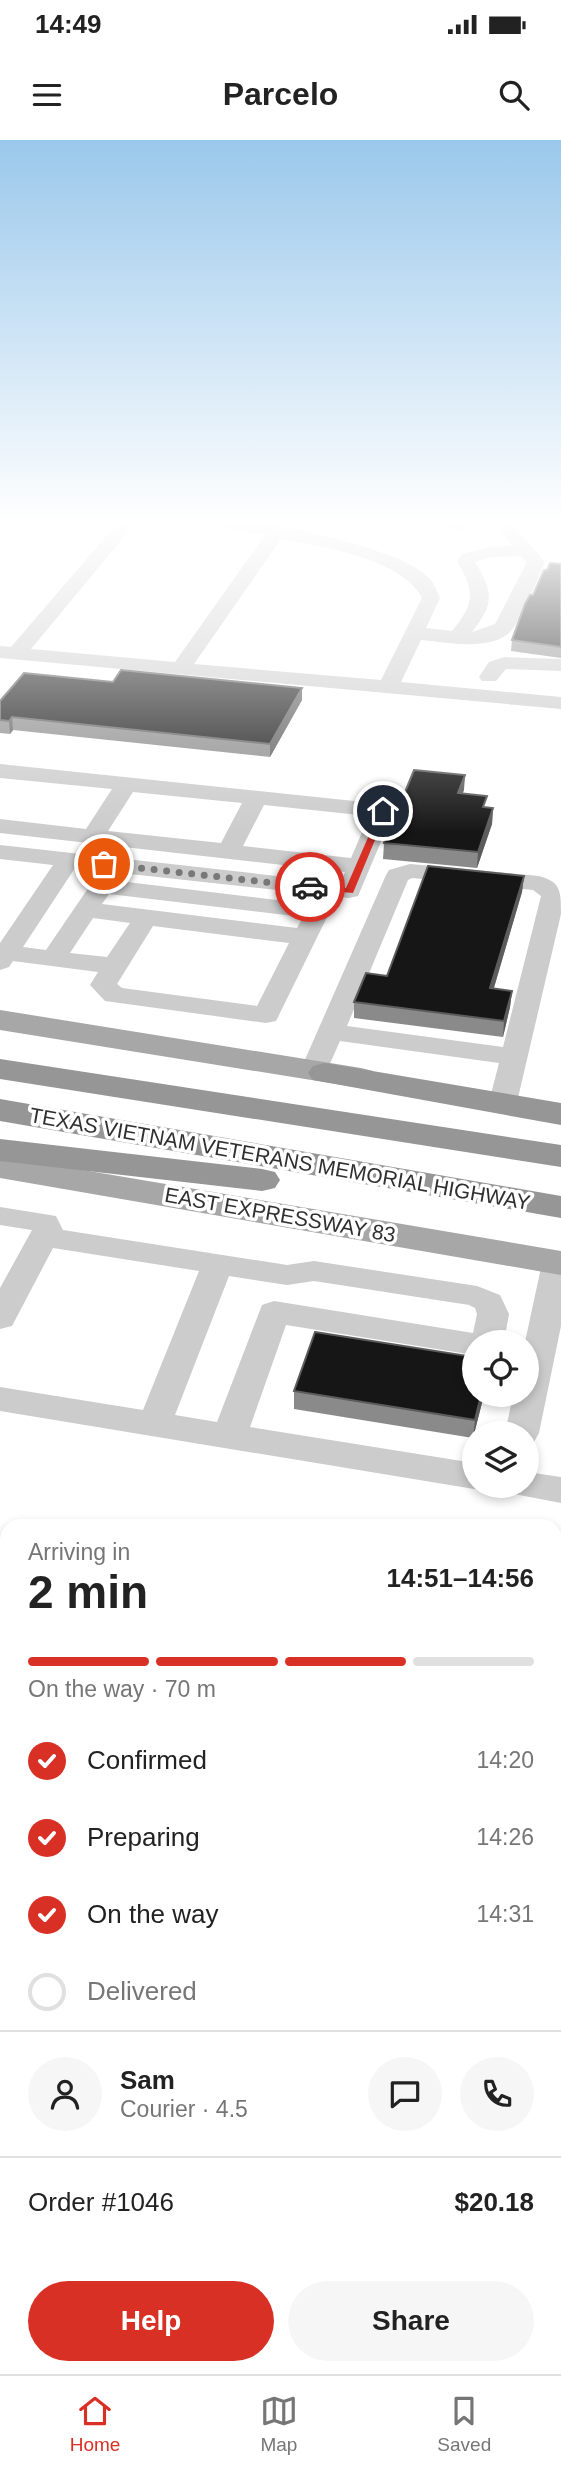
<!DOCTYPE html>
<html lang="en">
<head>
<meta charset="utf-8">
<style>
  body { margin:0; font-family:Arial,sans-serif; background:#f6f6f6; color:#222; height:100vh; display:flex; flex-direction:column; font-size:26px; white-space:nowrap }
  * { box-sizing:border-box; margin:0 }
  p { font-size:23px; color:#767676 }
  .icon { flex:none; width:38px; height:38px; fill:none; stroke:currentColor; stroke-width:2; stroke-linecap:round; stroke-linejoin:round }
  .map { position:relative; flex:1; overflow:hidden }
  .panel { position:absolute; left:0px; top:1379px; width:562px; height:856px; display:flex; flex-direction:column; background:#fff; border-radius:21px 21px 0 0; box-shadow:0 4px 10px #0003 }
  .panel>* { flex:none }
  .controls { position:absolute; left:462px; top:1190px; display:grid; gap:14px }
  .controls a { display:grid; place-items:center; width:77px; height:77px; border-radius:50%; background:#fff; box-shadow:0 4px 10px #0003; font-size:35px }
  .pin { position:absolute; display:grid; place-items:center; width:60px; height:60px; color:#fff; margin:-30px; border:4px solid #fff; border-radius:50%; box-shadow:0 2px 7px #0007 }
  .courier { position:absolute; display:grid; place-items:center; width:70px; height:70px; margin:-35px; border:5px solid #d93025; border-radius:50%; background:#fff; color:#222; box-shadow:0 2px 9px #0007 }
  .head em { font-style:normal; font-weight:700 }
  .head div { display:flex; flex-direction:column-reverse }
  .head { display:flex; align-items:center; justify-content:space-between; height:119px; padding:0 28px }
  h1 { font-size:46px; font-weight:700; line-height:52px }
  .bar { display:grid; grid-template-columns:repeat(4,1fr); gap:10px 7px; align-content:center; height:84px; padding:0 28px }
  .bar i { height:9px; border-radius:5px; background:#e0e0e0 }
  .bar .active { background:#d93025 }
  .bar p { grid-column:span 4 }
  .line { display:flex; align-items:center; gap:18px; padding:0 28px; border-top:2px solid #e0e0e0 }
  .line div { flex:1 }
  .round { display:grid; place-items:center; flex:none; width:74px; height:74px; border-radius:37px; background:#f6f6f6 }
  ol { padding:0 28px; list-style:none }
  li { display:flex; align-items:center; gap:21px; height:77px }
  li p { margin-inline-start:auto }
  li .icon { padding:7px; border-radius:50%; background:#d93025; color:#fff; stroke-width:4 }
  li:last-child { color:#767676 }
  li i { width:38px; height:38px; border:4px solid #e0e0e0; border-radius:50% }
  .cta { display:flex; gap:14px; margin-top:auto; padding:14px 28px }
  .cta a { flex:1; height:80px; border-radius:42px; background:#d93025; color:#fff; font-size:28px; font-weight:700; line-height:80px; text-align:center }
  .cta a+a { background:#f6f6f6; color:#222 }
  .status { display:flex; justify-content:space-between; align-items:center; height:49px; padding:0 35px; background:#fff; direction:ltr }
  .status svg { height:19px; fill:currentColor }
  header { display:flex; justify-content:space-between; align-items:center; height:91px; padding:0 28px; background:#fff; font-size:32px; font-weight:700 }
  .tabs { display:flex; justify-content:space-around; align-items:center; height:98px; border-top:2px solid #e0e0e0; background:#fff; font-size:19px; color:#767676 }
  .tabs a { display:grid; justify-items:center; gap:4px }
  .tabs .active { color:#d93025 }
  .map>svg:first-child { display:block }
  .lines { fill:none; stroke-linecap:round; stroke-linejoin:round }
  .minor { fill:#ccc; fill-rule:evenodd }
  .major { fill:#a7a7a7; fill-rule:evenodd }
  .highway { fill:#969696; fill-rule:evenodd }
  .wall { fill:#8a8a8a }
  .shaded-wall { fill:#5c5c5c }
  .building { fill:#161616; stroke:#5c5c5c; stroke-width:2 }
  .route { fill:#d93025 }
  .done { stroke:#787878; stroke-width:7; stroke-dasharray:0 12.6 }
  .labels { text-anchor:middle; stroke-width:7; stroke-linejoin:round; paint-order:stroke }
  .street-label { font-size:21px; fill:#2f2f2f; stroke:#fff }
</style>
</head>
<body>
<div class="status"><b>14:49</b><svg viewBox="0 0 49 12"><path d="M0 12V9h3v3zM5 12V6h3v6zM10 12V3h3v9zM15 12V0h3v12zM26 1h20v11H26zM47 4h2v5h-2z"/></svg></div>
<header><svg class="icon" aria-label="menu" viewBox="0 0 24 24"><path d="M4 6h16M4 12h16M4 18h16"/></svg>Parcelo<svg class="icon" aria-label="search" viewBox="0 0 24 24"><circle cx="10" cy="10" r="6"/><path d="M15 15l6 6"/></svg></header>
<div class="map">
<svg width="561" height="2234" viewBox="0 0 561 2234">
  <rect width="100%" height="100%" fill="#fff"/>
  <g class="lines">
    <!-- minor -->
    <path class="minor" d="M120 380H138L31 509 175 522 265 395 208 385 199 380C212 380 225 379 237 380 279 384 404 409 430 439 435 444 437 452 440 458L426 488 452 491C475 463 475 452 457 421L462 414 491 407 512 405 499 390 508 385 514 386 545 422C537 440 523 477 511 491 492 512 445 502 421 500L401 542 561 557V569L0 518V506L11 507ZM281 399C321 406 403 419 422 458L381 540 194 524ZM521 416 527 422 495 484 472 492C494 463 494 453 475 422L491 417Z
      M421 380H477L468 390 462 391 424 384Z
      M504 517 561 519V531L506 529 496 541H482L479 537 489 522Z
      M0 624 383 664 391 666 394 671 358 756 349 758 75 728 23 807 46 810 93 741 102 739 327 766 330 771 279 875 276 881 266 883 105 861 90 845 98 832 13 821 9 827 0 830V803L53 725 0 719V705L340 743 345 732 0 693V679L86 689 112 649 0 638ZM133 652 242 663 221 703 108 691ZM264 665 369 676 351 718 243 706ZM109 754 303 777 297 788 102 764ZM93 778 130 783 107 817 70 813ZM153 786 289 803 257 866 122 848 117 844Z
      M410 724 539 736C561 742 561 751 561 774L518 958 514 964 504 967 494 964 490 958 499 923 340 901 324 937 314 939 304 937 300 931 386 735 389 730ZM412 738 533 750 541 756 503 907 347 886 408 740Z
      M0 1067 56 1076 63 1090 287 1125 314 1121 477 1146 500 1155 509 1174 504 1202H474V1215L286 1185 250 1287 474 1323V1346H484L474 1349 0 1271V1247L143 1270 199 1131 53 1108 12 1186 0 1189V1148L32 1090 0 1085ZM229 1136 287 1145 314 1141 469 1165 475 1168 477 1174 473 1193 274 1161 262 1165 217 1282 175 1275Z
      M558 1113 561 1114V1186L539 1293 534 1302 527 1304V1293H505L513 1255H527L525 1202 542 1123 547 1116Z
      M527 1332 561 1337V1363L514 1354 510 1346H527Z
      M0 1588 7 1590V1624L0 1622Z
      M555 1694 561 1695V1731L555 1730Z
      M7 1701V1753L0 1756V1703Z
      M0 2147 7 2149V2201L0 2199Z
      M190 2228H265L267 2234H192Z"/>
    <!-- major -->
    <path class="major" d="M0 870 361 928 373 931 378 938 373 945 361 948 0 890Z
      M0 1016 561 1111V1135L0 1038Z"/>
    <!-- highway -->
    <path class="highway" d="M0 919 561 1005V1027L0 939Z
      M325 923 561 963V985L313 940 308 933 313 926Z
      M0 959 561 1056V1078L0 981Z
      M0 999 262 1029 275 1032 280 1040 275 1048 262 1051 0 1021Z"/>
  </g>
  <!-- wall -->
  <path class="wall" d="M561 423V518L511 511 512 500 533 455 547 430 561 424Z
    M302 560 270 617 13 590 10 594 0 593V561Z
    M465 635 463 653 486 668H493L492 684 477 728 383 719 384 703Z
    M524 736 522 752 494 848 512 851 510 867 503 897 354 878V862L387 836Z
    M294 1251 484 1255 473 1298 294 1269Z
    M7 1787V2122L0 2121V1806Z"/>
  <!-- shaded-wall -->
  <path class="shaded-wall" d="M302 548V560L270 617V604Z
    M12 577 13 590 10 594 9 581Z
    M465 635 464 650 457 668 458 653Z
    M493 668 492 684 477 728 478 712Z
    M524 736 522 752 489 864 490 848Z
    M512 851 510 867 503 897 504 881Z
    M481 1255H484L473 1298 475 1280Z"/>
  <!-- building -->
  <path class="building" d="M550 423 561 424V423V507L512 500 525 464 530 455H533L544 430H547Z
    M121 530 302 548 270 604 12 577 9 581 0 580V561L24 533 113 542Z
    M414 630 465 635 458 653 487 656 483 667 493 668 478 712 384 703Z
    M428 726 524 736 490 848 512 851 504 881 354 862 366 833 387 836Z
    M315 1192 474 1217V1255H481L475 1280 294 1251Z
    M7 1787V2106L0 2104V1806Z"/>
  <!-- sky -->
  <linearGradient id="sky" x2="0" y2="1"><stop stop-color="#9ac8eb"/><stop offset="0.55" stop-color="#fff"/><stop offset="1" stop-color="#fff" stop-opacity="0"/></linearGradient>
  <rect width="561" height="693" fill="url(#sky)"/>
  <!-- route -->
  <path class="route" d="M380 670 387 671 353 753 307 749 306 747 310 744 346 748Z"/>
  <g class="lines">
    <!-- done -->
    <path class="done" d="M104 724 310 747"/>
  </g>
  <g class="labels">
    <!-- street labels -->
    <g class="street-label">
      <text transform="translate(280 1019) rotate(10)" y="7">TEXAS VIETNAM VETERANS MEMORIAL HIGHWAY</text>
      <text transform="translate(280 1075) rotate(10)" y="7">EAST EXPRESSWAY 83</text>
    </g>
  </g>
</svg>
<div class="controls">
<a><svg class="icon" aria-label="locate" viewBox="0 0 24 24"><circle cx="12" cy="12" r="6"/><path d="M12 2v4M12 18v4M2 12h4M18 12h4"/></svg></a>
<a><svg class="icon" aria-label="layers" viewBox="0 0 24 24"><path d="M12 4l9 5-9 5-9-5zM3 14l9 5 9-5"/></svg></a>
</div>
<div class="pin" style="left:104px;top:724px;background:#ea580c"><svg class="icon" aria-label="bag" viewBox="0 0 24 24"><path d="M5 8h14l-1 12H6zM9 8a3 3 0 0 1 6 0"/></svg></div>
<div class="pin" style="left:383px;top:671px;background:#1f2937"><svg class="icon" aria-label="home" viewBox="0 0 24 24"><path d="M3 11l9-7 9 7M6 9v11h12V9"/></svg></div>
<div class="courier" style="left:310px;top:747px"><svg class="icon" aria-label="car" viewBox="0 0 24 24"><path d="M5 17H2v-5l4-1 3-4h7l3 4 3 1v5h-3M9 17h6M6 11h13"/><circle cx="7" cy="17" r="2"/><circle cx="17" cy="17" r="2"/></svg></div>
<section class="panel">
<div class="head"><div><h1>2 min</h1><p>Arriving in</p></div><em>14:51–14:56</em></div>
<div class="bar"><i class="active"></i><i class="active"></i><i class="active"></i><i></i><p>On the way · 70 m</p></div>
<ol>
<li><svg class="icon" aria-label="check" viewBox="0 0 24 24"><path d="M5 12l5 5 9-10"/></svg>Confirmed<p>14:20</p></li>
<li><svg class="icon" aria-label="check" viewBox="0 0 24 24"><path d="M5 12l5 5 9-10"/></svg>Preparing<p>14:26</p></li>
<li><svg class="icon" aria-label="check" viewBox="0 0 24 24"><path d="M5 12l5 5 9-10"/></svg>On the way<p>14:31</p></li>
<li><i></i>Delivered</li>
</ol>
<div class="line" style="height:126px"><a class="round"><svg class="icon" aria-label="person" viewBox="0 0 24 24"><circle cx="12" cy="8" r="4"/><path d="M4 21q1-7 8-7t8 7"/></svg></a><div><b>Sam</b><p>Courier · 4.5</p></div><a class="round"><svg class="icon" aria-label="chat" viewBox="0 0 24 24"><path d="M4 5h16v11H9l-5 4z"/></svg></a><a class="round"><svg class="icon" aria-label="phone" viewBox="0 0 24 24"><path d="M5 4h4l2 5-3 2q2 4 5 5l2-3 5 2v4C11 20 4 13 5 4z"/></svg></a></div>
<div class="line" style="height:91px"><div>Order #1046</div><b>$20.18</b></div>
<div class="cta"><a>Help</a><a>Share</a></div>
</section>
</div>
<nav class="tabs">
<a class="active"><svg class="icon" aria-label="home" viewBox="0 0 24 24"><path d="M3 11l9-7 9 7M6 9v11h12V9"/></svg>Home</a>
<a><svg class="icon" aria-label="map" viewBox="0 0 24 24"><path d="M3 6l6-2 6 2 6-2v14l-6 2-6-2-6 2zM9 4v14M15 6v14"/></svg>Map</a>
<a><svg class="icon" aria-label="saved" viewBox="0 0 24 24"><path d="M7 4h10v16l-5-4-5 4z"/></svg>Saved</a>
</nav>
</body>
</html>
